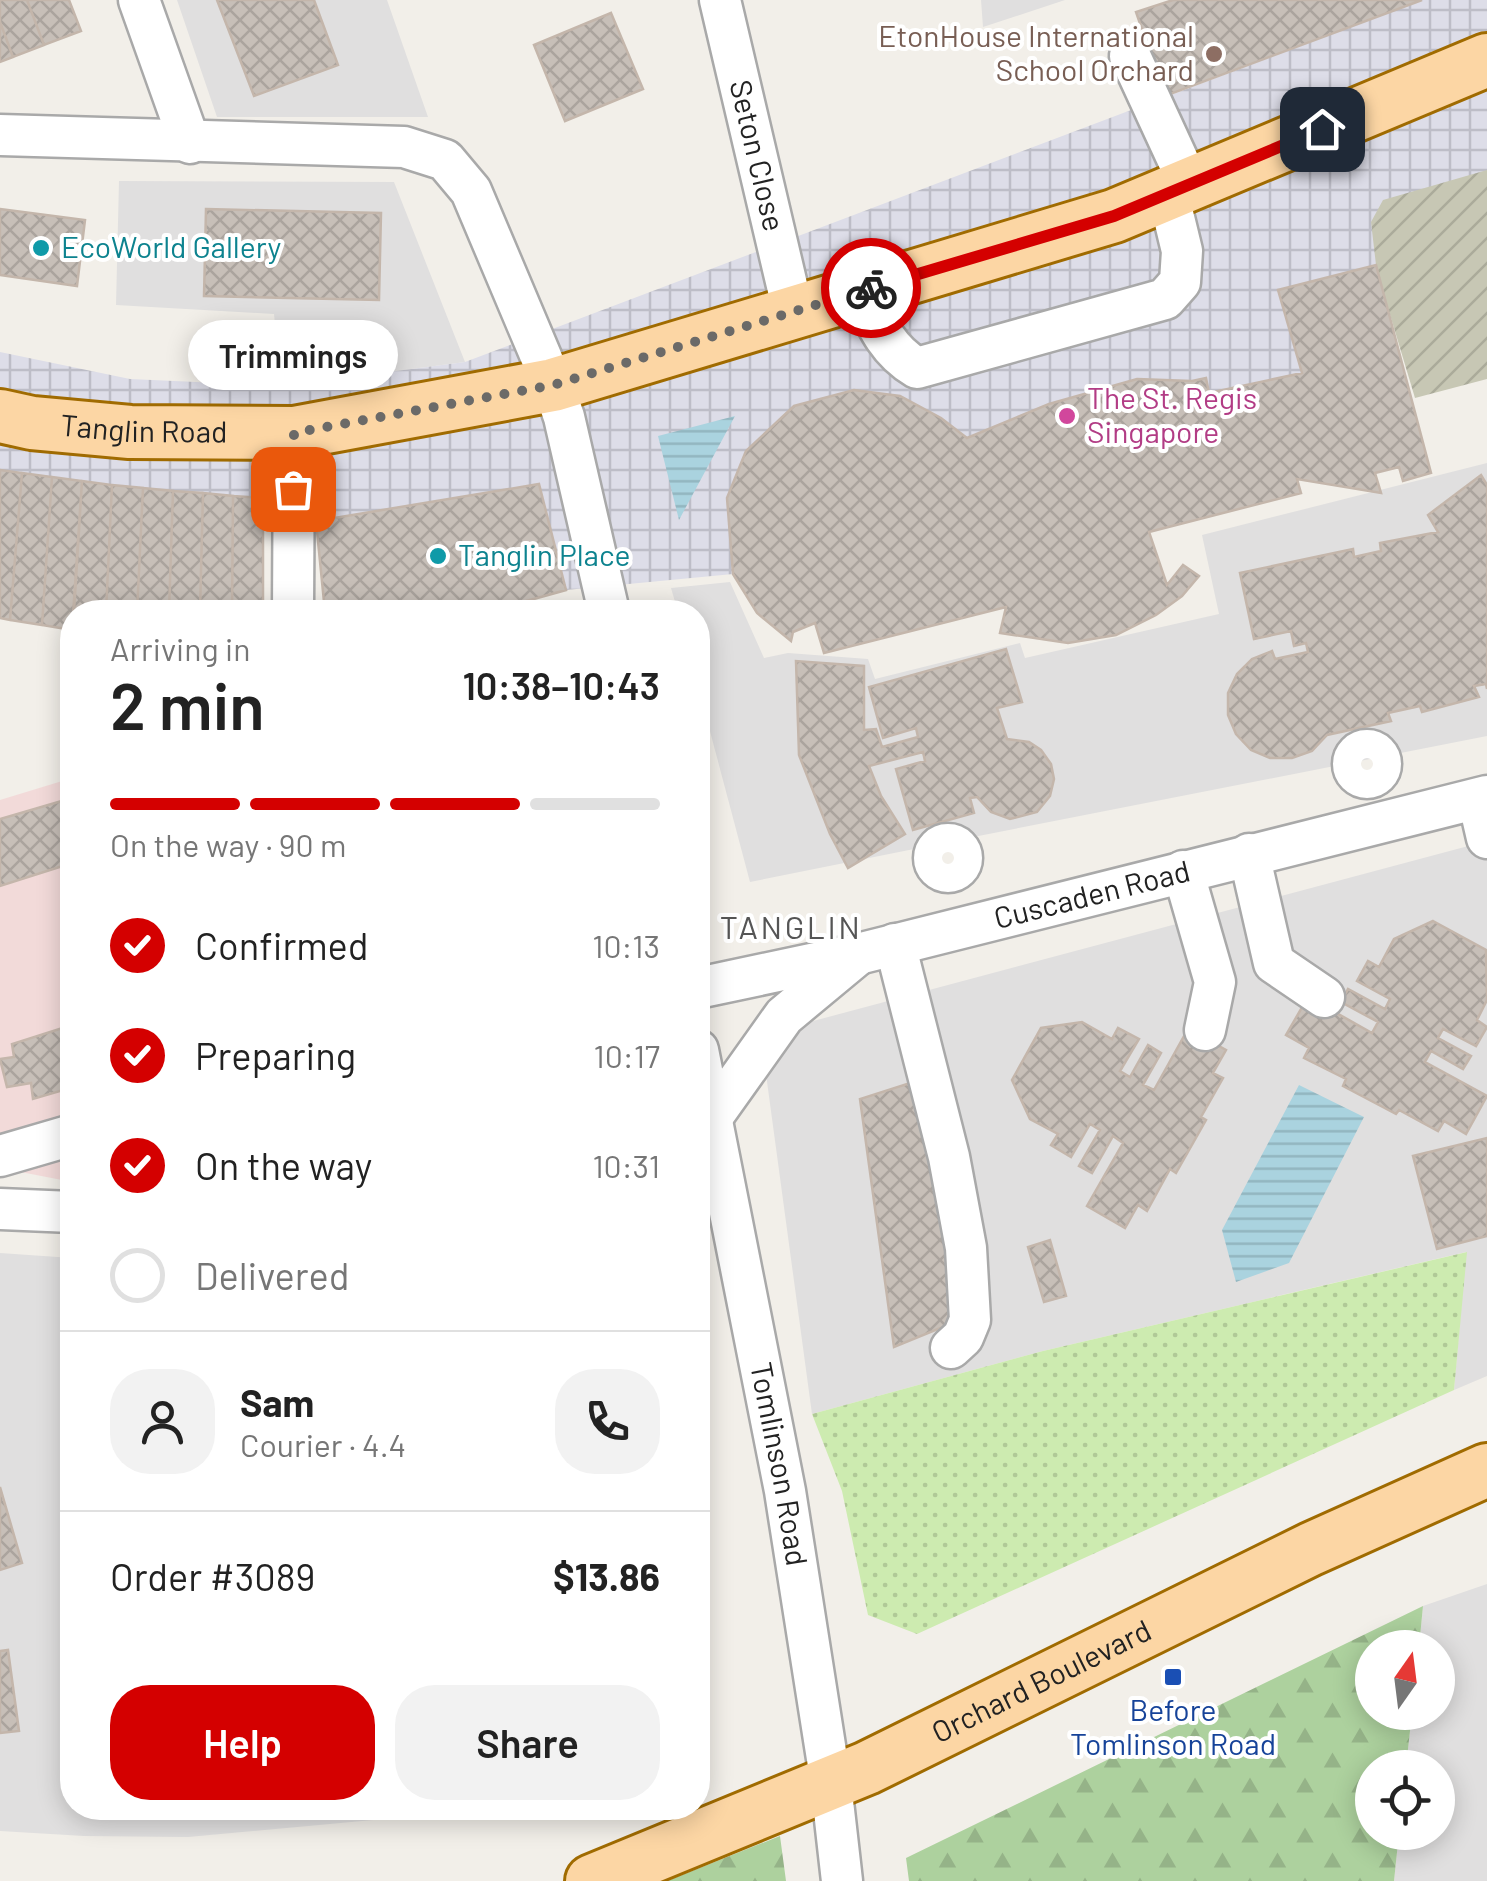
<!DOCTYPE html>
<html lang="en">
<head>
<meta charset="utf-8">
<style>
  body { margin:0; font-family:Barlow,sans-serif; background:#f2f2f2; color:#222; height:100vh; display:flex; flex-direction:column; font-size:38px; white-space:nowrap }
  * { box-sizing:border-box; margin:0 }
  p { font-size:32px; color:#767676 }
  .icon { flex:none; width:55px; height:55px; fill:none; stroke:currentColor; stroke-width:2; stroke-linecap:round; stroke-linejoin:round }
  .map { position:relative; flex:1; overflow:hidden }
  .sheet { position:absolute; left:60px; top:600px; width:650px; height:1220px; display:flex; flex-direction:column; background:#fff; border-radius:40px; box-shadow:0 5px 25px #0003 }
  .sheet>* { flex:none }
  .needle { width:65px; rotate:14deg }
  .controls { position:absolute; left:1355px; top:1630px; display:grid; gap:20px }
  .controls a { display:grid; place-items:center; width:100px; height:100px; border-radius:50%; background:#fff; box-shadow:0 5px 25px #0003; font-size:50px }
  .pin { position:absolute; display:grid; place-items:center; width:85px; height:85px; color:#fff; margin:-42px; border-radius:20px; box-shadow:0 5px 15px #0006 }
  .courier { position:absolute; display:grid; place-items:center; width:100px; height:100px; margin:-50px; border:8px solid #d40000; border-radius:50%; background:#fff; color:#222; box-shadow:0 2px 12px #0007 }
  .bubble { position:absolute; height:70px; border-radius:35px; background:#fff; box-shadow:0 5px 25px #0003; font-size:32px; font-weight:600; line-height:70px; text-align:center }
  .overview em { font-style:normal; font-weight:600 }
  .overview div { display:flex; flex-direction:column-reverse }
  .overview { display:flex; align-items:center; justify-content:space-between; height:170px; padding:0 50px }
  h1 { font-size:65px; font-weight:600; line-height:75px }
  .bar { display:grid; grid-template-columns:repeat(4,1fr); gap:15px 10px; align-content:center; height:120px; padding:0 50px }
  .bar i { height:12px; border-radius:8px; background:#e0e0e0 }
  .bar .on { background:#d40000 }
  .bar p { grid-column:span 4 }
  .line { display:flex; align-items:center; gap:25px; padding:0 50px; border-top:2px solid #e0e0e0 }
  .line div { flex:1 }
  .round { display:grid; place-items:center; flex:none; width:105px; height:105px; border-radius:40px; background:#f2f2f2 }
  ol { padding:0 50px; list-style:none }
  li { display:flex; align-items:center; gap:30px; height:110px }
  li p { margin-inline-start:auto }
  li .icon { padding:10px; border-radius:50%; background:#d40000; color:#fff; stroke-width:4 }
  li:last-child { color:#767676 }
  li i { width:55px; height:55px; border:5px solid #e0e0e0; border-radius:50% }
  .button { display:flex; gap:20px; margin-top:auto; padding:20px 50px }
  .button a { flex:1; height:115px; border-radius:40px; background:#d40000; color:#fff; font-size:40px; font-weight:600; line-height:115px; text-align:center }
  .button a+a { background:#f2f2f2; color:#222 }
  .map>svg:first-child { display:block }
  .residential { fill:#e0dfdf }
  .commercial { fill:#f2dad9 }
  .construction { fill:url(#construction-furrows) }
  .grass { fill:url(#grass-dots) }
  .forest { fill:url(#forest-firs) }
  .plaza { fill:url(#plaza-grid) }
  .water { fill:url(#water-rules) }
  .building { fill:url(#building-cross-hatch); stroke:#c4b6ab; stroke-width:2.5 }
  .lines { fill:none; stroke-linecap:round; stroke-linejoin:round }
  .minor-casing { stroke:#a9a9a9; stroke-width:45 }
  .major-casing { stroke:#a06b00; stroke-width:58 }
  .minor { stroke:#fff; stroke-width:40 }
  .major { stroke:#fcd6a4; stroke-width:52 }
  .done { stroke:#6b6a68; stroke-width:10; stroke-dasharray:0 18 }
  .route { stroke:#d40000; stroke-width:12 }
  .education-dot { fill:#8d6e63; stroke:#fff; stroke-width:4 }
  .culture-dot { fill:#0f9aa8; stroke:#fff; stroke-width:4 }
  .hotel-dot { fill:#d1479c; stroke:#fff; stroke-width:4 }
  .transit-dot { fill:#1a4fb4; stroke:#fff; stroke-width:4 }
  .labels { text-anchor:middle; stroke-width:8; stroke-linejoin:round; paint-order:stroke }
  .education-label { font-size:30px; fill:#785e54; stroke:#fff; text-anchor:end }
  .street-label { font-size:30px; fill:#222; stroke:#fff }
  .culture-label { font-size:30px; fill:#0d838f; stroke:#fff; text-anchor:start }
  .hotel-label { font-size:30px; fill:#b23c85; stroke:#fff; text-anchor:start }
  .transit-label { font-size:30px; fill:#164399; stroke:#fff }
  .neighbourhood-label { font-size:32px; letter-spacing:2.5px; fill:#555; stroke:#fff }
</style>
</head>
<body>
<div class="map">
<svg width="1487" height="1881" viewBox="0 0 1487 1881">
  <defs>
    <pattern id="construction-furrows" width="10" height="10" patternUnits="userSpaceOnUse" patternTransform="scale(2.5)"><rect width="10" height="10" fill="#c7c7b4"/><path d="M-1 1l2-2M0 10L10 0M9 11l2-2" fill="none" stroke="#abab9a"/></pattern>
    <pattern id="grass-dots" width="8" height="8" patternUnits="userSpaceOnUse" patternTransform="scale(2.5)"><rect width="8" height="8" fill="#cdebb0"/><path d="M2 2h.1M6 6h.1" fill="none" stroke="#b0c997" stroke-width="1.8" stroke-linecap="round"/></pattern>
    <pattern id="forest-firs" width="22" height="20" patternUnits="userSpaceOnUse" patternTransform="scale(2.5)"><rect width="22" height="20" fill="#add19e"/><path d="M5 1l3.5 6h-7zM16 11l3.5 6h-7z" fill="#95b388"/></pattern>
    <pattern id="plaza-grid" width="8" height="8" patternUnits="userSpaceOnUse" patternTransform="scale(2.5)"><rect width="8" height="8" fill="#dddde8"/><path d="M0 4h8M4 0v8" fill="none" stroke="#bdbdc7"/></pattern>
    <pattern id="water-rules" width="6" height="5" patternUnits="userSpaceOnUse" patternTransform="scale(2.5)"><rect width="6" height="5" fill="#aad3df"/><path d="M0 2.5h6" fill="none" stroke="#92b5bf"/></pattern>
    <pattern id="building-cross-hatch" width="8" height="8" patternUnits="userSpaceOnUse" patternTransform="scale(2.5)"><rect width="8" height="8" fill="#c7bfb8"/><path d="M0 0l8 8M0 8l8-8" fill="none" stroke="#aba49e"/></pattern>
  </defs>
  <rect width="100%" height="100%" fill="#f2efe9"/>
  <!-- residential -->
  <path class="residential" d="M177 0H387L428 117H217Z
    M981 0H1065L983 27Z
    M119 181 394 182 465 362 281 386 274 314 116 305Z
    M1487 463V736L958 840 943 836 935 838 924 847 750 882 698 686V612H678L671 588 730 582 764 658 788 653 868 659 875 679 1020 643 1025 658 1219 614 1202 535Z
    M1487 841V1376L1454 1390 1466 1252 1043 1351 812 1414 763 1052 802 1024Z
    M0 1253 72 1258V1808H384V1819L188 1837 84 1836 0 1831Z
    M1487 1584V1881H1394L1399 1833 1438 1832V1768L1406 1767 1412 1713 1438 1712V1648L1419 1647 1423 1606Z
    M698 1603 707 1669 698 1684Z"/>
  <!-- commercial -->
  <path class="commercial" d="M72 778V1177L62 1180 0 1168V800Z"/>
  <!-- construction -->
  <path class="construction" d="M1487 164V379L1415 398 1361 218 1379 193Z"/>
  <!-- grass -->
  <path class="grass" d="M1467 1252 1454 1390 917 1634 868 1615 842 1491 812 1414 1043 1351Z"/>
  <!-- forest -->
  <path class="forest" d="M1423 1606 1419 1647 1372 1648V1712L1412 1713 1406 1767 1372 1768V1832L1399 1833 1394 1881H909L906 1858Z
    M780 1836 786 1881H667Z"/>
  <!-- plaza -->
  <path class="plaza" d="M1422 0H1487V170L1383 200 1371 222 1376 265 1278 290 1302 373 1209 393 1192 381 1137 379 1049 404 967 438 941 418 899 396 794 406 746 451 727 498 733 574 566 590 539 484 316 521 263 498 112 485 0 470V352L130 379 281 386 465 362Z"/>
  <!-- water -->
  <path class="water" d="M735 416 679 520 658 436Z
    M1299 1085 1364 1117 1289 1263 1236 1282 1222 1230Z"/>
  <!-- building -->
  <path class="building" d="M0 0H27L44 45 13 57 0 22Z
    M27 0H69L81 31 44 45Z
    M217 0H314L338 65 254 96Z
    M1173 0H1422L1165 96 1136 12Z
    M611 13 643 89 565 121 534 45Z
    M0 22 13 57 0 62Z
    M0 209 85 220 77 286 0 275Z
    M206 209 381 213 379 300 204 296Z
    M1376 265 1431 473 1403 481 1399 467 1375 473 1381 493 1297 479 1301 493 1149 532 1167 585 1183 565 1199 576 1182 596 1156 615 1116 635 1068 643 1000 633 1006 607 824 653 815 623 793 632 791 641 757 613 733 574 727 498 746 451 794 406 854 390 900 396 941 418 967 438 1049 404 1137 379 1192 381 1206 378 1209 393 1302 373 1278 290Z
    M0 470 22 473 10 620 0 618Z
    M22 473 52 477 42 625 10 620Z
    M1481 475 1487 485V689L1486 684 1474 686 1479 697 1422 712 1420 706 1388 713 1391 721 1327 735 1312 751 1292 758H1270L1251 750 1236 734 1228 715V693L1237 674 1252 659 1272 651 1275 659 1308 652 1306 643 1294 646 1291 631 1254 639 1240 573 1353 549 1354 557 1381 551 1380 543 1438 532 1428 515Z
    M52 477 82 481 72 630 42 625Z
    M82 481 112 485 106 612H74Z
    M539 484 566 590 487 612H325L316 521Z
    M112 485 143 488 137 612H106Z
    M143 488 173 491 169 612H137Z
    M173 491 203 493 200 612H169Z
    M203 493 233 496 232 612H200Z
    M233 496 263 498V612H232Z
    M1006 649 1022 702 997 708 1007 739 1029 742 1041 750 1051 764 1054 779 1050 796 1037 812 1010 819 991 812 977 797 970 798 974 813 913 830 896 769 925 761 923 752 869 766 881 796 905 834 848 868 830 834 799 755 796 661 864 666V730L876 729 882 747 918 737 916 728 883 738 869 687Z
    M72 798V863L0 886V819Z
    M1433 921 1486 950 1487 1000 1477 1020 1487 1027 1476 1046 1443 1029 1438 1038 1471 1056 1463 1069 1431 1051 1425 1062 1487 1096 1466 1134 1444 1121 1438 1131 1399 1110 1396 1114 1343 1086 1346 1079 1304 1058 1309 1048 1286 1035 1308 997 1372 1033 1378 1022 1341 1002 1348 989 1385 1009 1390 999 1357 981 1368 961 1379 967 1394 939Z
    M1082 1022 1112 1039 1118 1028 1139 1039 1120 1071 1130 1077 1148 1045 1161 1053 1143 1085 1154 1090 1188 1029 1226 1050 1213 1073 1223 1078 1201 1117 1206 1120 1176 1173 1170 1169 1147 1211 1138 1205 1125 1228 1087 1206 1123 1143 1113 1136 1092 1173 1079 1166 1100 1130 1090 1124 1071 1157 1051 1145 1058 1134 1030 1119 1012 1080 1041 1028Z
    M72 1025V1077L64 1080 67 1089 33 1099 31 1083 7 1087 0 1059 14 1057 12 1044Z
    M913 1082 952 1239 948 1325 894 1347 860 1099Z
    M1487 1138V1236L1437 1249 1413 1156Z
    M1050 1240 1066 1296 1044 1302 1028 1247Z
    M0 1487 22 1563 0 1570Z
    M8 1650 19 1731 0 1733V1651Z"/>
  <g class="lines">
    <defs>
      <g id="minor">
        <path d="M139 0 190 143"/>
        <path id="s1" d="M720 0 793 311"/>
        <path d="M1130 56 1189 184"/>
        <path d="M0 135 404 147 445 160 471 191 553 385 564 417 609 612"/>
        <path d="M861 291C875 321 886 350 917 368L1165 299 1180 282 1182 251 1168 193"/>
        <path d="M293 612 294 433"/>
        <circle cx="1367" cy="764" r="14"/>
        <path d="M1478 799 1487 838"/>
        <circle cx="948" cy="858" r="14"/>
        <path d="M1249 854 1274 963 1324 997"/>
        <path d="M1183 871 1215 982 1205 1030"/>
        <path d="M895 944 949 1157 966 1248 970 1320 963 1337 951 1348"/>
        <path id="s2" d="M698 988 858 954 1487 796"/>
        <path id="s3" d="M698 1050 785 1491 831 1784 842 1881"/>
        <path d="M710 1120 784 1016 855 957"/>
        <path d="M0 1156 72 1135"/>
        <path d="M0 1209 72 1212"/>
      </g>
      <g id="major">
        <path id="s4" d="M0 416 32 423 130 432 294 433 553 385 1114 216 1487 60"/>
        <path id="s5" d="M592 1881 867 1768 1311 1549 1487 1470"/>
      </g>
    </defs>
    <!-- minor casing -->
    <use href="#minor" class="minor-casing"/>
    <!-- major casing -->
    <use href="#major" class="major-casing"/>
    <!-- minor -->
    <use href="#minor" class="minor"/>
    <!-- major -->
    <use href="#major" class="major"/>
  </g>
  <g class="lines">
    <!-- done -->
    <path class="done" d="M293 489 294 433 553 385 871 288"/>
    <!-- route -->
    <path class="route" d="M871 288 1114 216 1322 129"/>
  </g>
  <!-- markers -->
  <circle class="education-dot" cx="1214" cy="54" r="10"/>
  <g class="culture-dot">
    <circle cx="41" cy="248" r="10"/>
    <circle cx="438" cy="556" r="10"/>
  </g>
  <circle class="hotel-dot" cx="1067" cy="416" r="10"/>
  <rect class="transit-dot" x="1163" y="1667" width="20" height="20" rx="5"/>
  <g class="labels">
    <!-- education labels -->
    <g class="education-label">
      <text x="1194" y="47">EtonHouse International<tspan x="1194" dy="34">School Orchard</tspan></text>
    </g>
    <!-- street labels -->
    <g class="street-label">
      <text dy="10" stroke="none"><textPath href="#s1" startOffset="160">Seton Close</textPath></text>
      <text dy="10" stroke="none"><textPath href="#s4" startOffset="145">Tanglin Road</textPath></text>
      <text dy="10" stroke="none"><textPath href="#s2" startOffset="405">Cuscaden Road</textPath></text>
      <text dy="10" stroke="none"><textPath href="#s3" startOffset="422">Tomlinson Road</textPath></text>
      <text dy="10" stroke="none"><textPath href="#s5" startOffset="492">Orchard Boulevard</textPath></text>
    </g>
    <!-- culture labels -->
    <g class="culture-label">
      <text x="61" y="258">EcoWorld Gallery</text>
      <text x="458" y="566">Tanglin Place</text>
    </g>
    <!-- hotel labels -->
    <g class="hotel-label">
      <text x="1087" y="409">The St. Regis<tspan x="1087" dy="34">Singapore</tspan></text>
    </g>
    <!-- transit labels -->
    <g class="transit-label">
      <text x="1173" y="1721">Before<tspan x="1173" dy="34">Tomlinson Road</tspan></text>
    </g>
    <!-- neighbourhood labels -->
    <g class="neighbourhood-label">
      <text x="791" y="939">TANGLIN</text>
    </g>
  </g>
</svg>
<div class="controls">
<a><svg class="needle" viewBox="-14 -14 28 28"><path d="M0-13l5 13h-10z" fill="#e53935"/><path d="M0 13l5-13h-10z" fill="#767676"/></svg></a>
<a><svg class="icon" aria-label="locate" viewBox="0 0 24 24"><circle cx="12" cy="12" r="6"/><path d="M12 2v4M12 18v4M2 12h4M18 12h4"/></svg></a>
</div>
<div class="pin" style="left:293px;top:489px;background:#ea580c"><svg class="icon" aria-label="bag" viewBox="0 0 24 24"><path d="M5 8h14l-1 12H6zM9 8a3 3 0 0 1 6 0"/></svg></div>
<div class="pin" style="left:1322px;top:129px;background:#1f2937"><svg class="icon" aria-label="home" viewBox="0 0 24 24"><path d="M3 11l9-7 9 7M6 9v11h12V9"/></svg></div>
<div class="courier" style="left:871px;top:288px"><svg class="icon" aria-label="bike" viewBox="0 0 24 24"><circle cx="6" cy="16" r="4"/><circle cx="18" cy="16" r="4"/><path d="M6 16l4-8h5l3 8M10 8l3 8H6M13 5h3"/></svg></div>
<div class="bubble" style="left:188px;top:320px;width:210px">Trimmings</div>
<section class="sheet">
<div class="overview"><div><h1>2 min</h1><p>Arriving in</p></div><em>10:38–10:43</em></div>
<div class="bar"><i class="on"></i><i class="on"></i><i class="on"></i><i></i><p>On the way · 90 m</p></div>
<ol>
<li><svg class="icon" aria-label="check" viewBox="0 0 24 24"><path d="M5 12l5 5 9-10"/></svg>Confirmed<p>10:13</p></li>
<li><svg class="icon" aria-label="check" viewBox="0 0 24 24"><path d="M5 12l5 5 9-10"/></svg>Preparing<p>10:17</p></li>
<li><svg class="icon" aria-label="check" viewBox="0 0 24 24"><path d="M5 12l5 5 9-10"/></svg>On the way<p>10:31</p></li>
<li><i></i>Delivered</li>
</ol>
<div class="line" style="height:180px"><a class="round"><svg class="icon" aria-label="person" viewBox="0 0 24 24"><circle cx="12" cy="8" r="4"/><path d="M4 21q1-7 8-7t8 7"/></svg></a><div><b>Sam</b><p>Courier · 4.4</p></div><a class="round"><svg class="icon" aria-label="phone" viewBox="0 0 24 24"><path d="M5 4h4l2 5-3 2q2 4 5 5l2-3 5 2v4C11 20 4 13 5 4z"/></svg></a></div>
<div class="line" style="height:130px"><div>Order #3089</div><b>$13.86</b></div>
<div class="button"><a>Help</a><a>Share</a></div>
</section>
</div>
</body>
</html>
